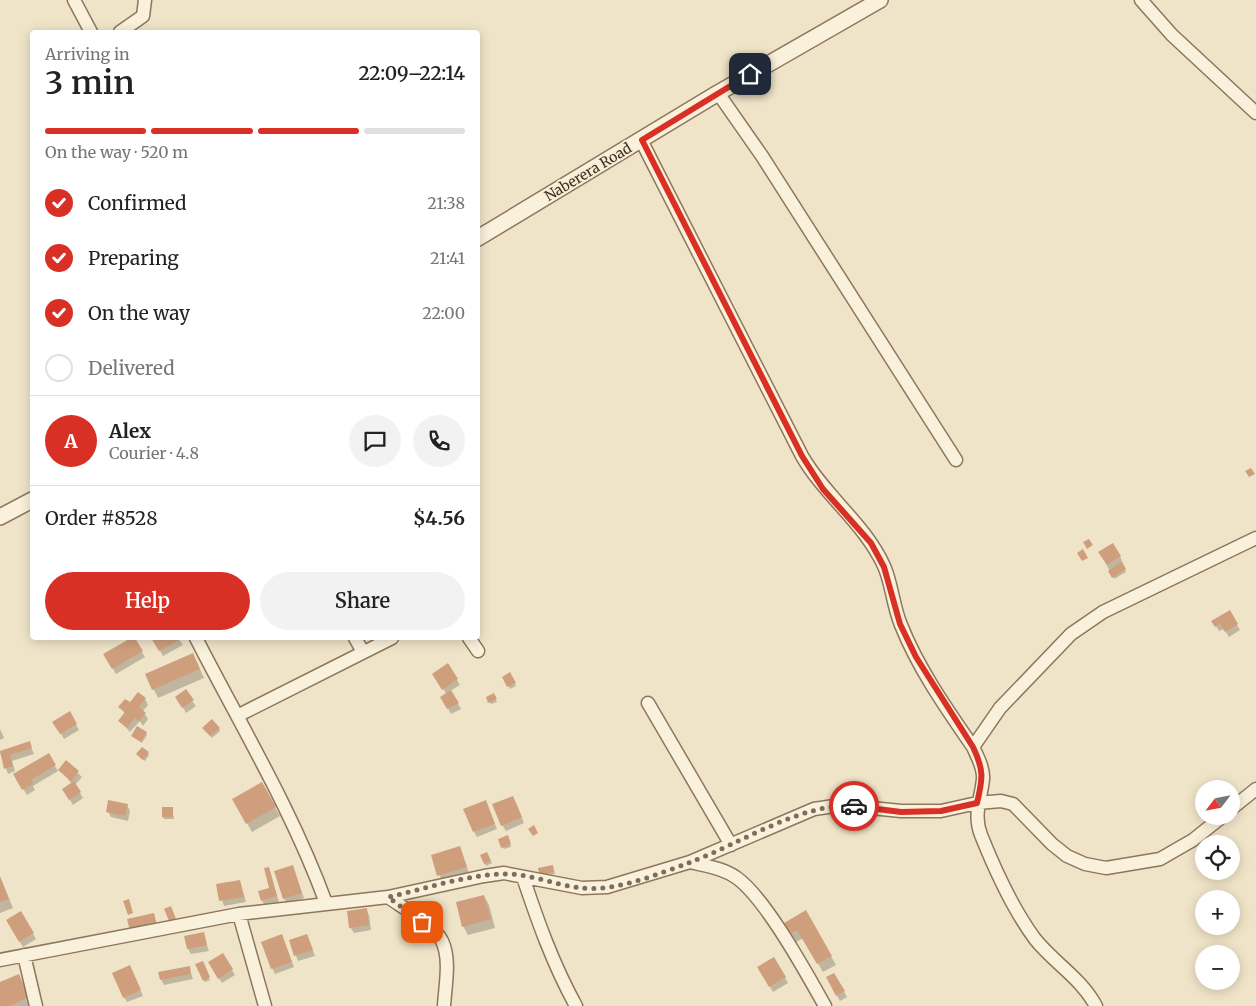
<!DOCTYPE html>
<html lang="en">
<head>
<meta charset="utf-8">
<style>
  body { margin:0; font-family:Merriweather,serif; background:#f2f2f2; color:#222; height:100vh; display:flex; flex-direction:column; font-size:19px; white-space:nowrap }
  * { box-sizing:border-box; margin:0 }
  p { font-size:16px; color:#767676 }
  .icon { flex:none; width:28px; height:28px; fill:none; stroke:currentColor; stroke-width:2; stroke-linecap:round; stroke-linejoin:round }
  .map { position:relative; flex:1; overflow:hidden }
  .sheet { position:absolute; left:30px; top:30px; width:450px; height:610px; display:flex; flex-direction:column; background:#fff; border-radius:5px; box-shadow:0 2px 12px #0003 }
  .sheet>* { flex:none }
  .needle { width:32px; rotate:238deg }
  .buttons { position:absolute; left:1195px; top:780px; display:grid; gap:10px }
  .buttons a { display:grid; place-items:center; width:45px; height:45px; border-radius:50%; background:#fff; box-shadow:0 2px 12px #0003; font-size:25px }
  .pin { position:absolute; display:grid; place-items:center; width:42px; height:42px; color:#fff; margin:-21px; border-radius:10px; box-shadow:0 2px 8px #0006 }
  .courier { position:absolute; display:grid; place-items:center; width:50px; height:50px; margin:-25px; border:4px solid #d93025; border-radius:50%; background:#fff; color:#222; box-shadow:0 1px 6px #0007 }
  .overview em { font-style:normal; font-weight:600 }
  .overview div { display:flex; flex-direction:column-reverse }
  .overview { display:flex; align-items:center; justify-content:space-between; height:85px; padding:0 15px }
  h1 { font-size:32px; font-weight:600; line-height:38px }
  .bar { display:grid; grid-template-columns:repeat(4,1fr); gap:8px 5px; align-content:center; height:60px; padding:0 15px }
  .bar i { height:6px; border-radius:4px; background:#e0e0e0 }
  .bar .on { background:#d93025 }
  .bar p { grid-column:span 4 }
  .line { display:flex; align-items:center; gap:12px; padding:0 15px; border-top:1px solid #e0e0e0 }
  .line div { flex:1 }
  .round { display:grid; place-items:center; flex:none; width:52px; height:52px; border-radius:26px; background:#f2f2f2 }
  ol { padding:0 15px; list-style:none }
  li { display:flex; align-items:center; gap:15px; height:55px }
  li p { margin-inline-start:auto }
  li .icon { padding:5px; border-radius:50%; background:#d93025; color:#fff; stroke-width:4 }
  li:last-child { color:#767676 }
  li i { width:28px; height:28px; border:2px solid #e0e0e0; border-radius:50% }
  .button { display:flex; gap:10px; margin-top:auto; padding:10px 15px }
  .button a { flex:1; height:58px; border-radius:30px; background:#d93025; color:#fff; font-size:20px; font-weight:600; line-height:58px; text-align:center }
  .button a+a { background:#f2f2f2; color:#222 }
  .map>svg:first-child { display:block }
  .shadow { fill:#0003 }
  .building { fill:#cf9f7d }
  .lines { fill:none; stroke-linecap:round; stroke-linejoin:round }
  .minor-casing { stroke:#8d765c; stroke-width:15 }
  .tertiary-casing { stroke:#8d765c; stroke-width:18 }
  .minor { stroke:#faf1dc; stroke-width:12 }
  .tertiary { stroke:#faf1dc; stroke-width:15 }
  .done { stroke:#7c6e5b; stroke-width:5; stroke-dasharray:0 9 }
  .route { stroke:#d93025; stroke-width:6 }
  .labels { text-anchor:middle; stroke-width:4; stroke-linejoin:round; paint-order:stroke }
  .street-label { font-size:14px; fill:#3d2e20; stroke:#f7eed8 }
</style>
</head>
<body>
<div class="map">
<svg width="1256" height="1006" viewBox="0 0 1256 1006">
  <rect width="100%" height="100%" fill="#f0e4c8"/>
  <!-- shadow -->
  <path class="shadow" d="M1120 556 1126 572 1114 579 1103 558Z
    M1230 612 1240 630 1229 637 1224 629 1219 631 1213 621Z
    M133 638 145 657 116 674 105 654Z
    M153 638H178L183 645 163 656Z
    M197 663 204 678 158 698 146 674Z
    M448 665 460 685 450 691 461 709 451 714 442 698 447 695 434 674Z
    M510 674 516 686 510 689 504 677Z
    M493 695 497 702 491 704 487 698Z
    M145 699 148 705 143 711 148 719 143 726 140 721 130 732 120 721 125 714 120 707Z
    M192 701 196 706 186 713 180 702Z
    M69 713 79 730 64 739 54 722Z
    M219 728 220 731 212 738 205 730Z
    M0 729 4 738 0 740Z
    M146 732 147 735 142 743 132 736Z
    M29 742 34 754 12 761 15 771 8 774 0 752Z
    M148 753 149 755 145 761 139 757Z
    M48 755 58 771 33 786 35 790 27 795 14 774Z
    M67 762 82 777 75 785 83 798 73 805 67 795 72 784 60 770Z
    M262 784 280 816 252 832 234 800Z
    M516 803 524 823 506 831 502 825Z
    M127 805 130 811 128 821 111 817 108 812Z
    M488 807 497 829 477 837 474 832Z
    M172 808 174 819H164L163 817Z
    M509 839 511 847 504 849 502 847Z
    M460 848 469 873 442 881 432 856Z
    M487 853 492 863 486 866 482 856Z
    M292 867 304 898 287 904 284 898Z
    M553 867 555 874 542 877 540 874Z
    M269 868 279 902 265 906 262 900 271 889Z
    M0 876 13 908 0 913Z
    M240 881 246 902 224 906 217 885Z
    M484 896 489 905 495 928 468 935 463 926Z
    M366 909 369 915 371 930 354 933 350 927Z
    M20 912 36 939 23 947 7 920Z
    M806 912 836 965 823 972 803 938 792 945 781 926Z
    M203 933 209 951 191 954 188 949Z
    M307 935 315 956 298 961 290 940Z
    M284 941 294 967 275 974 272 968Z
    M223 954 235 975 222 983 209 963Z
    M774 958 788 983 773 992 759 967Z
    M204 964 210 980 205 982 204 980Z
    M189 967 193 979 164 985 161 979Z
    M132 972 143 996 127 1002 124 997Z
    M834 974 847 997 840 1001 827 978Z
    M18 975 33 1006H0V983Z"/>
  <!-- building -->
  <path class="building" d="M1251 468 1255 474 1249 477 1245 471Z
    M1089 539 1093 545 1087 549 1083 542Z
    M1113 543 1121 556 1107 565 1098 552Z
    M1083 549 1088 558 1082 561 1077 553Z
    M1122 562 1126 569 1112 578 1108 571Z
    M1230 610 1238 624 1225 632 1220 624 1215 627 1211 621Z
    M131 638H135L143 651 112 669 103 654Z
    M151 638H180L181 639 159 651Z
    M193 653 200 669 152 690 145 674Z
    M448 663 458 679 442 690 432 674Z
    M510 672 516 683 507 687 502 677Z
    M186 689 194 700 182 708 175 697Z
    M451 690 459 703 447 709 440 697Z
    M138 692 146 698 139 707 146 713 139 721 135 718 127 728 118 721 125 712 118 707 125 699 130 702Z
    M494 693 497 699 488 703 486 697Z
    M70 711 77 724 60 734 52 722Z
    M212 719 220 728 210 736 202 728Z
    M137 726 147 732 141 742 131 736Z
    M30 741 32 748 10 755 13 766 4 769 0 751Z
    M142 747 149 752 143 760 136 754Z
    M49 753 56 765 31 780 33 784 22 790 13 774Z
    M66 760 79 771 71 781 58 770Z
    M74 781 81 792 69 800 62 789Z
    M262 782 276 807 246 824 232 799Z
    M513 796 522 817 501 826 492 804Z
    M108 800 128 804 125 816 106 812Z
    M486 800 495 824 473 832 463 809Z
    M162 807H173V817H162Z
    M534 825 538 833 533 836 528 829Z
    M508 835 511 844 501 848 498 839Z
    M460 846 467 867 437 876 431 855Z
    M487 852 491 861 484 864 480 855Z
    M293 865 302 893 283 899 274 871Z
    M553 865 554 872 539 875 538 868Z
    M269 867 277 896 261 901 258 891 269 888 264 868Z
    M0 877 9 899 0 902Z
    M240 880 244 897 219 901 216 884Z
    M484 895 491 919 462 927 456 902Z
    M129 899 133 913 128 915 123 901Z
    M171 906 176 919 169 921 164 909Z
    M367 908 369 925 349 928 347 911Z
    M806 910 832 956 817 964 797 930 786 937 779 926Z
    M21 911 34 933 19 942 6 920Z
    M154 913 157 925 130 931 127 919Z
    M204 932 207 945 187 949 184 936Z
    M282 934 292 962 271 969 261 942Z
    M307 934 313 950 294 956 289 940Z
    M223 953 233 969 218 979 208 962Z
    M774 957 786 977 769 987 757 967Z
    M203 961 210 977 203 981 195 964Z
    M130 965 141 990 123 998 112 973Z
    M190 966 191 974 160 980 158 972Z
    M834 973 845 991 836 996 826 977Z
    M19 974 29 997 9 1006H0V982Z"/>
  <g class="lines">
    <defs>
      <path id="minor" d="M74 0 91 32
        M1141 0 1172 35 1256 113
        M120 32 143 16 145 0
        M718 93 762 156 956 460
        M641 140 802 456C825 496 865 524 884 566 892 584 893 606 901 625 918 668 946 708 973 747 977 756 984 768 983 779 981 799 973 815 981 835 995 870 1012 908 1035 939 1054 963 1080 977 1096 1006
        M196 638C241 726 292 810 326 903
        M355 638 363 652
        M469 638 478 651
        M648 703 731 845
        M239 715 392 638
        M973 747 1000 708 1071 634 1103 612 1256 538
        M1231 809 1256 789
        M690 862C706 866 723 868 737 878 766 899 807 974 825 1006
        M523 877C538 922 553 964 576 1006
        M388 897C402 907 435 926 442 941 451 959 445 987 444 1006
        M239 914 265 1006
        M24 955 36 1006
        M0 960 239 914 388 897 484 876 504 873 582 888 607 887 690 862 814 809 841 805 901 811H941L977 803 1001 801 1013 804 1052 844 1067 856 1085 864 1106 868 1160 859 1193 840 1223 816"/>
      <path id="tertiary" d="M478 238 718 93 880 0
        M0 517 32 500"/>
    </defs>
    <!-- minor casing -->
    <use href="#minor" class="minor-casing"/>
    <!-- tertiary casing -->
    <use href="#tertiary" class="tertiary-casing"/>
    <!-- minor -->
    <use href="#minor" class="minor"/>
    <!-- tertiary -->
    <use href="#tertiary" class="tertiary"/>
  </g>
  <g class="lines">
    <!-- done -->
    <path class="done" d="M422 922 388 897C425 889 465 875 503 874 527 873 556 885 581 888 616 892 658 874 691 862 739 844 803 802 854 806"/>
    <!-- route -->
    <path class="route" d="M750 74 642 140 802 456 823 489 871 543 884 567 900 624 916 657 973 747C984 770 983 778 977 803L941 811 901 812 854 806"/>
  </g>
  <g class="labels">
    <!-- street labels -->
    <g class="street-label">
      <text transform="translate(588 172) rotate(-31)" y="5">Naberera Road</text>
    </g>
  </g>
</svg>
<div class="buttons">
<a><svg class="needle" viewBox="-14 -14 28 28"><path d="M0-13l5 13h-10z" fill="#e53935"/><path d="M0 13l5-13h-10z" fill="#767676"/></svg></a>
<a><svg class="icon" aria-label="locate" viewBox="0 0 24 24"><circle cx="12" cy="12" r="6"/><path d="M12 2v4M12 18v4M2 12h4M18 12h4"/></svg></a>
<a>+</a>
<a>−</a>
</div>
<div class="pin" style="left:422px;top:922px;background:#ea580c"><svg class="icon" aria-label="bag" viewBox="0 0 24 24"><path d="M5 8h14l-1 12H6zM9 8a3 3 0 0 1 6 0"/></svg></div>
<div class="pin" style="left:750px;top:74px;background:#1f2937"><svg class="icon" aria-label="home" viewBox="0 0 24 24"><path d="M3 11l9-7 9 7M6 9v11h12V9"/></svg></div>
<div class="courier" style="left:854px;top:806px"><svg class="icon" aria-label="car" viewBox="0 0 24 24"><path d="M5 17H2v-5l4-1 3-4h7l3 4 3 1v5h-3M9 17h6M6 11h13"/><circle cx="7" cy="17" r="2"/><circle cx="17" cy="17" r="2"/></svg></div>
<section class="sheet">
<div class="overview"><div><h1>3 min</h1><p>Arriving in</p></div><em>22:09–22:14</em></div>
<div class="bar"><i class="on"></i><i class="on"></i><i class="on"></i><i></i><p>On the way · 520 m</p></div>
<ol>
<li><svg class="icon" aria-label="check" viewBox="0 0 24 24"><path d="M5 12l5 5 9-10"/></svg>Confirmed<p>21:38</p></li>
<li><svg class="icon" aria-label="check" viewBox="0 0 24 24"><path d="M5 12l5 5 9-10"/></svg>Preparing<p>21:41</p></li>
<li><svg class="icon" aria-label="check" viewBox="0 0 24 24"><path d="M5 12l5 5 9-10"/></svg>On the way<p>22:00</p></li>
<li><i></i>Delivered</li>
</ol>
<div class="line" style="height:90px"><b class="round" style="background:#d93025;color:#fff">A</b><div><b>Alex</b><p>Courier · 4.8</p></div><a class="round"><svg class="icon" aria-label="chat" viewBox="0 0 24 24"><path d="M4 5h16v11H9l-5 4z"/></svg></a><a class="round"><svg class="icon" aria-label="phone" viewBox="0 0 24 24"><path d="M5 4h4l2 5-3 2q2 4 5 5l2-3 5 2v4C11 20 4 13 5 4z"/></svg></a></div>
<div class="line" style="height:65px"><div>Order #8528</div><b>$4.56</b></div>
<div class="button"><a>Help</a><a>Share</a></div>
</section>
</div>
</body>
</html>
